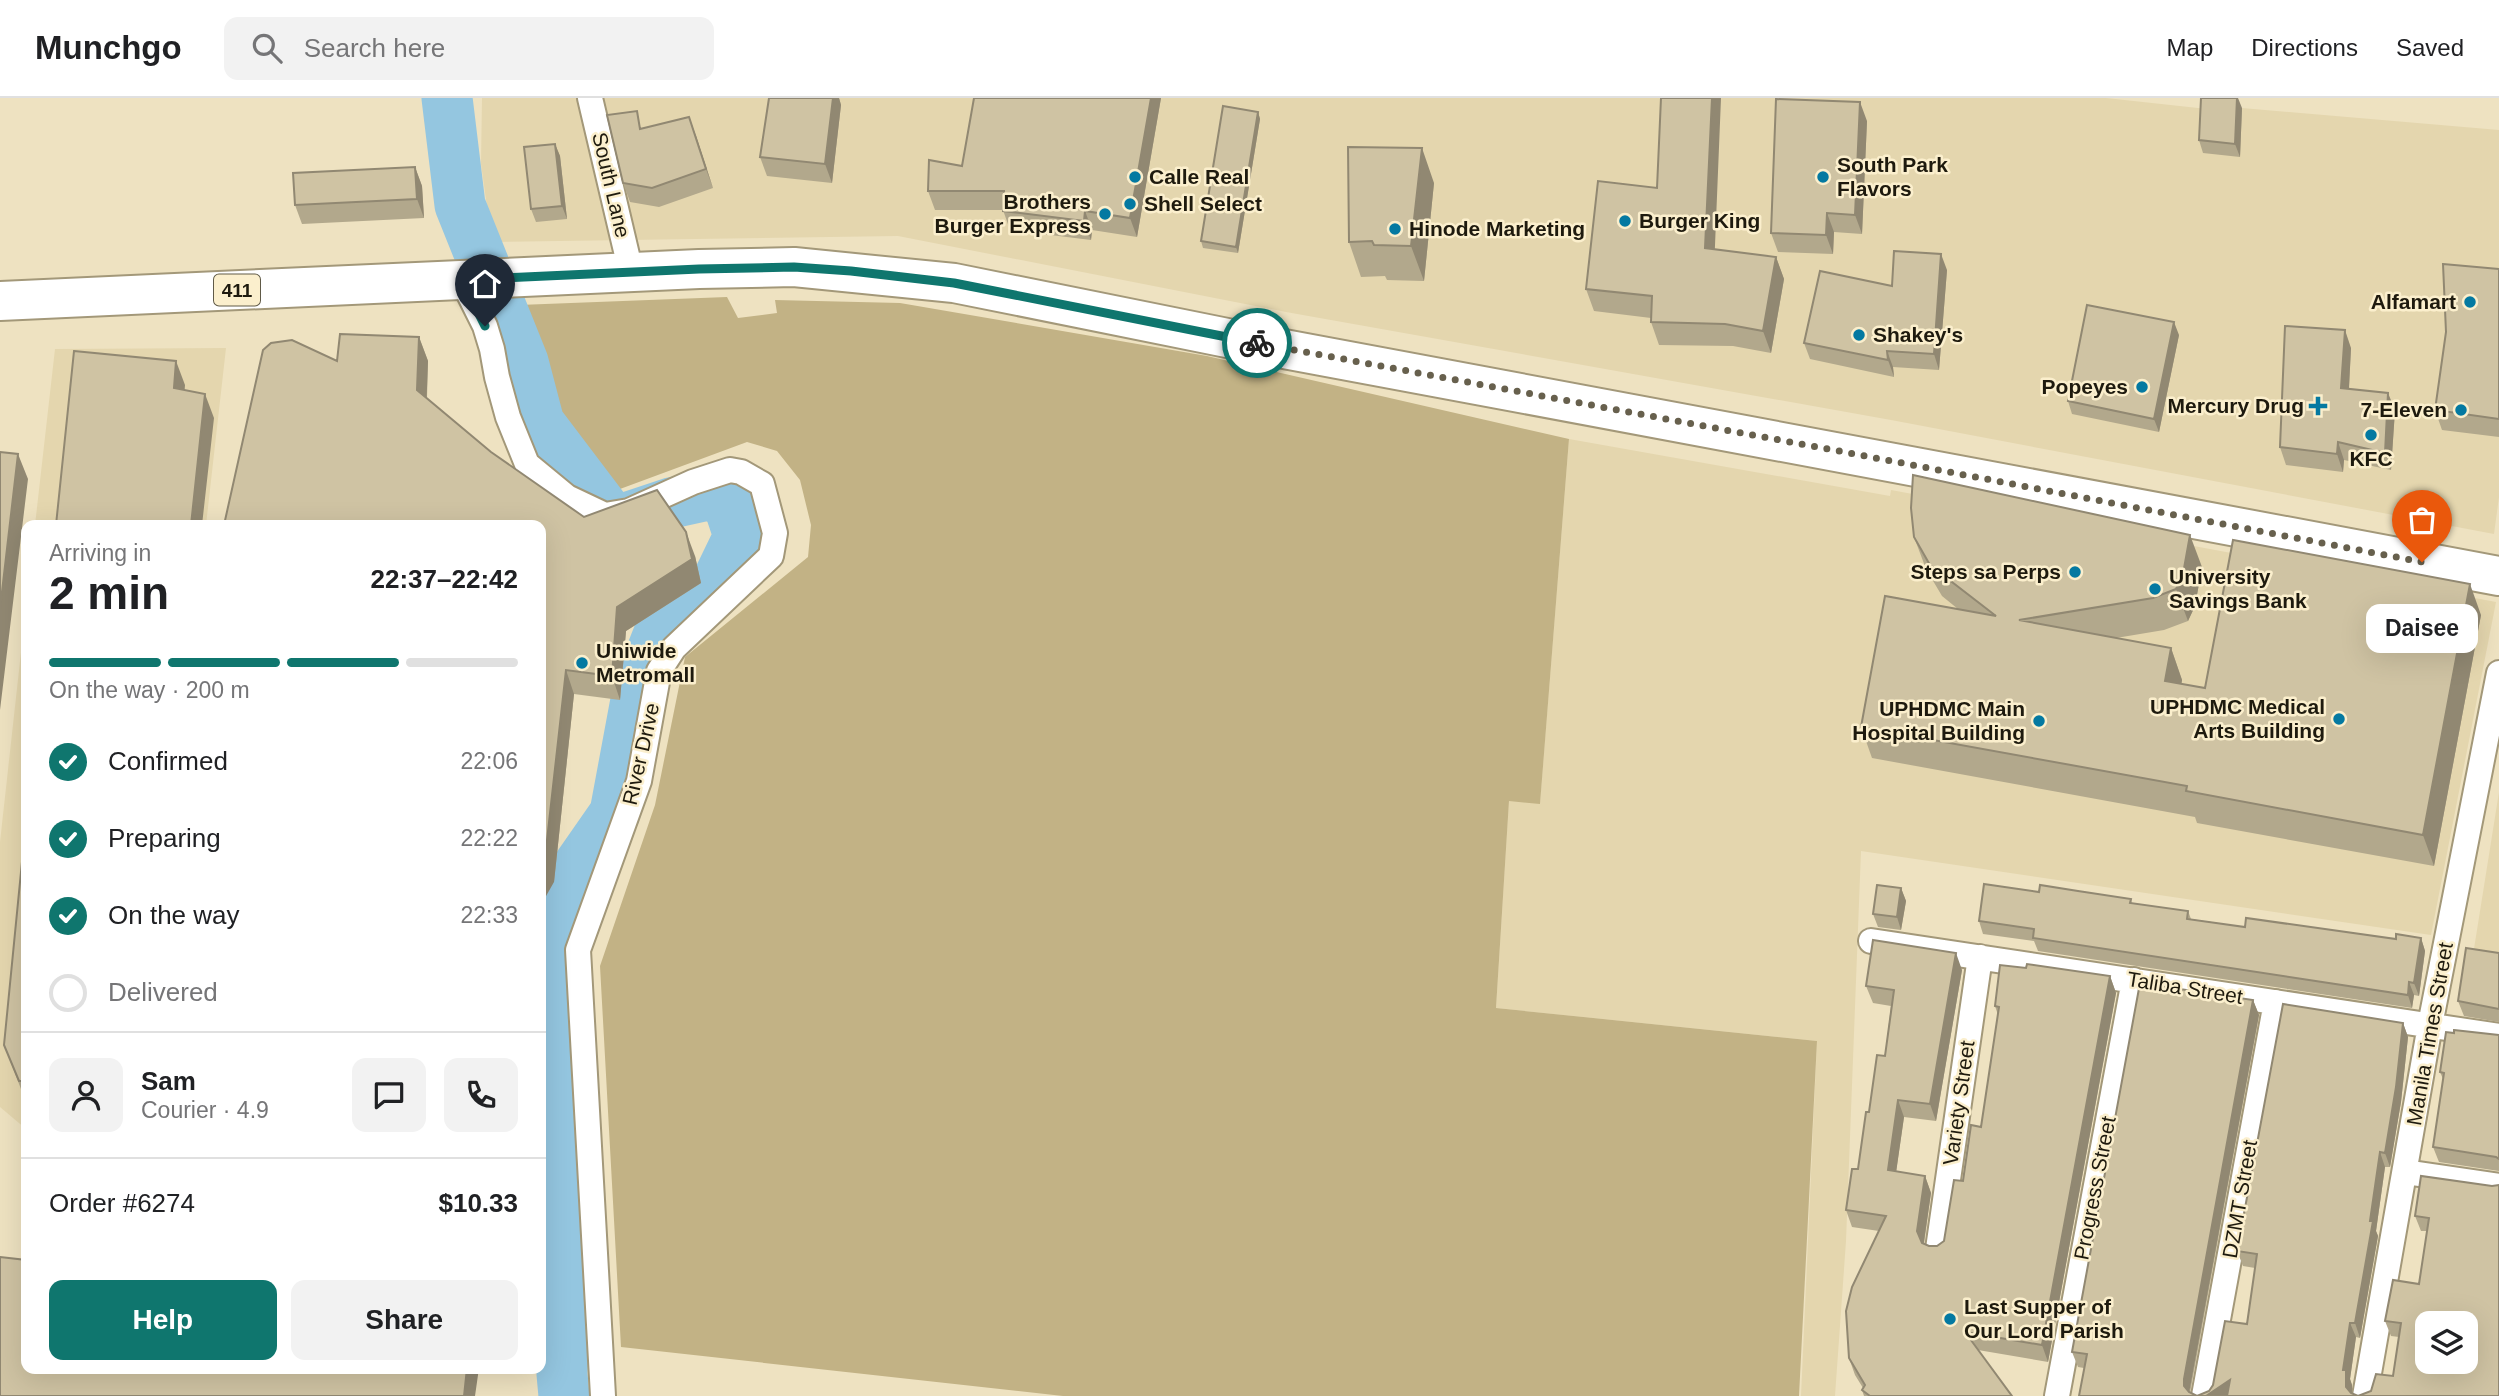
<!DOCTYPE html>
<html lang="en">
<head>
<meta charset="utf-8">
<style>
  body { margin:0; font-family:Arial,sans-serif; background:#f2f2f2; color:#202124; height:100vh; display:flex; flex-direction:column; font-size:26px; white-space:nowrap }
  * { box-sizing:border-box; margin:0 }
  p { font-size:23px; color:#757577 }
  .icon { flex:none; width:38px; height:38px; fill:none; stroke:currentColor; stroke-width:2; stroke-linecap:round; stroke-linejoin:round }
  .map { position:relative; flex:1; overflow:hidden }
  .side { position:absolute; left:21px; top:422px; width:525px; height:854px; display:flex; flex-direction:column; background:#fff; border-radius:14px; box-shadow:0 7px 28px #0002 }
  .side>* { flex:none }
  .controls { position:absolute; left:2415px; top:1213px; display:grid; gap:14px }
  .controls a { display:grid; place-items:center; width:63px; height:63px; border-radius:14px; background:#fff; box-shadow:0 7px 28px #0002; font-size:35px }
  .pin { position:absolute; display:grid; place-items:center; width:60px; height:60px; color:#fff; margin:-72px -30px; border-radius:50% 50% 50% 0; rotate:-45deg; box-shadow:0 0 7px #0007 }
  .pin .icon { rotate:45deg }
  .courier { position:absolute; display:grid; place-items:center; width:70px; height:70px; margin:-35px; border:5px solid #0f766e; border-radius:50%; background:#fff; color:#222; box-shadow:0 2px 9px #0007 }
  .bubble { position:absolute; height:49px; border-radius:14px; background:#fff; box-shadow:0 7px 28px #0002; font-size:23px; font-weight:700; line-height:49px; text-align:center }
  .headline em { font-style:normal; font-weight:700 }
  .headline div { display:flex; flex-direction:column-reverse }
  .headline { display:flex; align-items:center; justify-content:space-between; height:119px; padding:0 28px }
  h1 { font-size:46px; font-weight:700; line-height:52px }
  .bar { display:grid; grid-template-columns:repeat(4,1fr); gap:10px 7px; align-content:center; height:84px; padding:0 28px }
  .bar i { height:9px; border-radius:5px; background:#e0e0e0 }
  .bar .current { background:#0f766e }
  .bar p { grid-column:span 4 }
  .line { display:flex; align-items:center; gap:18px; padding:0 28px; border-top:2px solid #e0e0e0 }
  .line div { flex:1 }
  .round { display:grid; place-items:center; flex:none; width:74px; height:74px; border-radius:14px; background:#f2f2f2 }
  ol { padding:0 28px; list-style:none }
  li { display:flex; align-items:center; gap:21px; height:77px }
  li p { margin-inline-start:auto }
  li .icon { padding:7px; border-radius:50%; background:#0f766e; color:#fff; stroke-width:4 }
  li:last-child { color:#757577 }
  li i { width:38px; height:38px; border:4px solid #e0e0e0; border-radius:50% }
  .cta { display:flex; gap:14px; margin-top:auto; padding:14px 28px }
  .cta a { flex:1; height:80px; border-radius:14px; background:#0f766e; color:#fff; font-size:28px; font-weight:700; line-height:80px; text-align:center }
  .cta a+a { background:#f2f2f2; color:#202124 }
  header { display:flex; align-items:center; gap:42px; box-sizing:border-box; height:98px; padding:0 35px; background:#fff; border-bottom:2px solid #e0e0e0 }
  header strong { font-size:33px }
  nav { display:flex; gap:38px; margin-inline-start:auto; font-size:24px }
  .search { width:490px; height:63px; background:#f2f2f2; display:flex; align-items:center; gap:18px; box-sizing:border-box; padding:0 24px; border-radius:14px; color:#757577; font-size:26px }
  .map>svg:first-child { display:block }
  .built { fill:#e4d6ae }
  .green { fill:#c2b285 }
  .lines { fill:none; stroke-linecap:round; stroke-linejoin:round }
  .river { stroke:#94c6e0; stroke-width:51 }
  .minor-casing { stroke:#a39879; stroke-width:28 }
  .trunk-casing { stroke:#a39879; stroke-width:42 }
  .minor { stroke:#fff; stroke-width:24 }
  .trunk { stroke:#fff; stroke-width:38 }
  .wall { fill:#b2a88c }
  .shaded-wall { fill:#918872 }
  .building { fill:#cfc3a3; stroke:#918872; stroke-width:2; fill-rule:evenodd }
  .done { stroke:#67604d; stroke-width:7; stroke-dasharray:0 12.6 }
  .route { stroke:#0f766e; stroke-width:9 }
  .poi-dot { fill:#0479a1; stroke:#fbefcd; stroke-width:2.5 }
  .labels { text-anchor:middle; stroke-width:5; stroke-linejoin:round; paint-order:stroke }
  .shield { fill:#fbefcd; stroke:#605a47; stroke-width:2 }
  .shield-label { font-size:19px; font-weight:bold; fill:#1e1a0e }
  .poi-label { font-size:21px; font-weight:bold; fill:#1e1a0e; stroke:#fbefcd; text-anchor:start }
  .street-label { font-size:21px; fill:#1e1a0e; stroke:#fbefcd }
</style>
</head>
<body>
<header>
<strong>Munchgo</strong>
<div class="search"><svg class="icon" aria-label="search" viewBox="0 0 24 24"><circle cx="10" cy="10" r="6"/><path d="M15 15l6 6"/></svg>Search here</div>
<nav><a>Map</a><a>Directions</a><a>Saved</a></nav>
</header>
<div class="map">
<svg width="2499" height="1298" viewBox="0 0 2499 1298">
  <rect width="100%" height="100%" fill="#eee2c1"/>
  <!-- built -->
  <path class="built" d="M482 0H2106L2198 10H2242L2499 32V399L2494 436 1891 322 1286 214 898 138 492 144 481 66Z
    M226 250 206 427H35L55 251Z
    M1569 341 1890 398 1891 392 2496 504 2431 837 1861 753 1846 1143 1835 1298H1801L1817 943 1496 910 1509 702 1540 705Z
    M26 509V1031L0 1009V744Z
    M2499 694V861L2473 857Z"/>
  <!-- green -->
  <path class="green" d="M727 199 738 220 777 215 775 202 900 205 1207 258 1569 341 1540 706 1509 703 1496 910 1817 943 1799 1298H1063L621 1249 600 868 655 707 685 559 808 459 811 427 800 382 777 353 747 344 620 391 560 354 550 331 519 207Z"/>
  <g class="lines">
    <!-- river -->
    <path class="river" d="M447 0 460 107 523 264 539 325 614 424 671 405 712 396 729 408 739 438 710 498 658 538 639 586 615 715 560 794 551 852 554 1106 565 1203 562 1276 564 1298"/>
    <defs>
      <path id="minor" d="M590 0 631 174
        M462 182 485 228 492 251 497 279 508 319 527 366 567 399 605 417 629 413 693 384 730 372 741 374 762 386 775 435 771 458 674 550 659 573 639 683 578 852 603 1298
        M1871 843 2499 938
        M2405 1074 2499 1088
        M1938 1151 1980 859
        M2057 1298 2134 882
        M2204 1298 2276 904
        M2365 1298 2430 927 2499 575"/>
      <path id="trunk" d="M0 203 699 171 794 169 954 185 1247 244 2499 478"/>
    </defs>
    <!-- minor casing -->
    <use href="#minor" class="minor-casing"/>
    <!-- trunk casing -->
    <use href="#trunk" class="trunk-casing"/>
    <!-- minor -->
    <use href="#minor" class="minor"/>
    <!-- trunk -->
    <use href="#trunk" class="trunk"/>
  </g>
  <!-- wall -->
  <path class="wall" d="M769 0H839L841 7 832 85 767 78 760 59Z
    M974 0H1161L1137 139 1092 132 1091 142 1010 132 1003 112H935L928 93 962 68Z
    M2242 10 2240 59 2203 55 2199 42Z
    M1258 14 1260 21 1238 155 1203 150 1201 143Z
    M1867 23 1862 136 1834 134 1833 156 1778 154 1771 135Z
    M643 30 696 38 713 90 659 109 630 104 623 85Z
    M555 46 560 58 567 121 536 124 531 111Z
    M415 69 422 88 424 120 302 126 295 107Z
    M1434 85 1424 183 1387 182 1385 178 1361 179 1349 144Z
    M1657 90 1714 151 1776 159 1784 181 1771 255 1733 248 1659 247 1651 224V220L1594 213 1586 191Z
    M2499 171V339L2442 332 2435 312Z
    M1947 172 1939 272 1893 269 1894 279 1810 261 1804 245 1892 188Z
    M2179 237 2159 334 2072 316 2068 303Z
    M419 239 428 263 427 300 491 354 584 419 695 458 701 485 626 533 620 602 574 596 554 784 337 263Z
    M2351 250 2349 291 2395 312 2391 372 2344 362 2343 374 2286 367 2280 349Z
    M1914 439 2202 469 2195 508 2188 523 2164 532 2116 540 2171 550 2182 582 2181 586 2205 590 2481 517 2434 768 2197 725 2195 719 1872 660 1861 629 1958 511 1942 498 1926 471Z
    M26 723V1004L4 947Z
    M1901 790 1906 803 1901 832 1878 829 1873 816Z
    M2039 794 2131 801 2132 806 2188 813 2191 821 2245 829 2396 841 2421 840 2425 853 2419 898 2414 897 2412 910 2038 853 2034 843 1983 836 1979 823Z
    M2499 855V924L2464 918 2458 903Z
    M2026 870 2110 878 2116 895 2048 1264 1978 1252 2012 1298H1864L1862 1292 1863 1290 1855 1277 1849 1260 1879 1133 1852 1129 1846 1112 1858 1071 1869 1014 1885 958 1891 908 1873 905 1866 888 1962 872 1936 1023 1904 1019 1896 1074 1925 1078 1931 1095 1924 1146 1929 1148H1937L1944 1143 1981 1029 1998 917 1995 908Z
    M2253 902 2259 917 2190 1295 2197 1298 2209 1293 2247 1226 2255 1170 2243 1168 2237 1153 2403 925 2408 939 2401 1004 2390 1069H2385L2376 1133 2378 1138 2360 1240 2356 1239 2350 1281 2352 1287V1295L2358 1298 2371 1293 2393 1278 2399 1239 2391 1238 2385 1223 2419 1186 2427 1133H2421L2415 1118 2492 1088 2499 1298H2079L2084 1270 2078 1269 2072 1254Z
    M2454 935 2499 937V1073L2439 1064 2433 1049 2443 981 2440 974Z"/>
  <!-- shaded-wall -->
  <path class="shaded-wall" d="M833 0H839L841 7 832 85 825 66Z
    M1151 0H1161L1137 139 1130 120Z
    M1712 0H1721L1714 172 1705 150Z
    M2237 0H2238L2242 10 2240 59 2235 46Z
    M1860 4 1867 23 1862 136 1855 117Z
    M1258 14 1260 21 1238 155 1236 149Z
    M689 19 696 38 713 90 706 71Z
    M555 46 560 58 567 121 562 108Z
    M1422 50 1434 85 1424 183 1411 148Z
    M415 69 422 88 424 120 417 101Z
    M1085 113 1092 132 1091 142 1084 123Z
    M1827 115 1834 134 1833 156 1826 137Z
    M1941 156 1947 172 1939 272 1934 256Z
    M1776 159 1784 181 1771 255 1763 233Z
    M2174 224 2179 237 2159 334 2154 321Z
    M2345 232 2351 250 2348 307 2341 290Z
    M419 239 428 263 426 316 417 292Z
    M1887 253 1893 269 1894 279 1888 262Z
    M176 263 185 287 183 314 174 290Z
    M2388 295 2395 312 2391 372 2385 355Z
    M205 296 214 320 202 427H191Z
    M2338 344 2344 362 2343 374 2337 356Z
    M18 356 28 381 0 612V511Z
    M686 434 695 458 701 485 626 533 620 602 612 578 617 509Z
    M2190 437 2202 469 2195 508 2188 523 2176 491Z
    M2470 486 2481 517 2434 768 2423 737Z
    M2171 550 2182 582 2177 614 2165 583Z
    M566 572 574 596 554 784 541 807V768Z
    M1901 790 1906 803 1901 832 1897 819Z
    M2421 840 2425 853 2419 898 2414 885Z
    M1956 855 1962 872 1936 1023 1930 1006Z
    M2110 878 2116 895 2048 1264 2042 1247Z
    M2409 884 2414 897 2412 910 2408 897Z
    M2253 902 2259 917 2189 1295 2184 1288V1281Z
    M2403 925 2408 939 2401 1004 2390 1069 2385 1055Z
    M1898 1002 1904 1019 1894 1089 1888 1072Z
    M2380 1054 2385 1069 2376 1133 2378 1138 2360 1240 2355 1225Z
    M1925 1078 1931 1095 1923 1150 1917 1133Z
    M2350 1225 2356 1239 2350 1281 2352 1287V1298L2346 1289 2343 1272Z
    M467 1270H479L475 1298H464Z
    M2230 1282 2234 1298H2206Z"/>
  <!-- building -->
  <path class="building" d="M769 0H833L825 66 760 59Z
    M974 0H1151L1130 120 1085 113 1084 123 1003 113 1004 93H928L929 62 962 68Z
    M1661 0H1712L1705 150 1776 159 1763 233 1725 226 1651 224 1652 198 1586 191 1598 83 1657 90Z
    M2201 0H2237L2235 46 2199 42Z
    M1776 1 1860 4 1855 117 1827 115 1826 137 1771 135Z
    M1223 8 1258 14 1236 149 1201 143Z
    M637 13 640 31 689 19 706 71 652 90 623 85 607 17Z
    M555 46 562 108 531 111 524 49Z
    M1348 49 1422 50 1411 148 1374 147 1372 143 1349 144Z
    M415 69 417 101 295 107 293 75Z
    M1894 153 1941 156 1934 256 1887 253 1888 262 1804 245 1820 173 1892 188Z
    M2443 166 2499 171V321L2435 312 2446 234Z
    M2087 207 2174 224 2154 321 2068 303Z
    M2285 228 2345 232 2341 290 2388 295 2385 355 2338 344 2337 356 2280 349Z
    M340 236 419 239 417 292 491 354 584 419 657 392 686 434 692 461 617 509 612 578 566 572 545 760 541 768V427H224L263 252 271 245 292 242 337 263Z
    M74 253 176 263 174 290 205 296 191 427H56Z
    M0 354 18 356 0 511Z
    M1913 377 2190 437 2183 476 2176 491 2153 500 2019 522 2171 550 2165 583 2205 590 2233 442 2470 486 2423 737 2186 693 2187 688 1861 629 1885 498 1996 518 1930 467 1914 439 1911 410Z
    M26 723V983H19L4 947Z
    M1984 786 2039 794 2040 787 2078 793 2131 801 2130 805 2188 813 2187 821 2245 829 2246 820 2396 841V836L2421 840 2414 885 2409 884 2408 897 2033 840 2034 831 1979 823Z
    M1877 787 1901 790 1897 819 1873 816Z
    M1873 842 1956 855 1930 1006 1898 1002 1888 1072 1925 1078 1917 1133 1922 1145 1929 1148H1937L1944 1143 1954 1082 1963 1083 1971 1027 1981 1029 1999 909 1995 908 2000 867 2026 870 2027 866 2110 878 2042 1247 1965 1234 2012 1298H1870L1862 1292 1865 1287 1849 1260 1846 1213 1852 1189 1886 1118 1846 1112 1852 1071H1858L1866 1014H1869L1877 957 1885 958 1894 892 1866 888Z
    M2466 850 2499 855V911L2458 903Z
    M2140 885 2253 902 2184 1281V1288L2189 1294 2197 1298 2209 1293 2213 1287 2225 1223 2247 1226 2257 1156 2237 1153 2283 906 2403 925 2396 989 2385 1055 2380 1054 2370 1123H2373L2355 1225H2350L2343 1272H2346V1289L2351 1295 2358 1298 2371 1293 2376 1276 2393 1278 2401 1225 2385 1223 2393 1182 2419 1186 2429 1120 2415 1118 2421 1078 2492 1088 2499 1087V1298H2227L2230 1282 2206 1298H2079L2087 1256 2072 1254ZM2427 1225H2466V1264H2427Z
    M2454 932 2499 937V1061L2496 1059 2433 1049 2444 975 2440 974 2446 934 2454 935Z
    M0 1159 26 1162V1270H467L464 1298H0Z"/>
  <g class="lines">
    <!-- done -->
    <path class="done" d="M1257 245 1844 354 2422 464"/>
    <!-- route -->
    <path class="route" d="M485 228 462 182 699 171 794 169 851 173 954 185 1257 245"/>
  </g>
  <!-- markers -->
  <g class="poi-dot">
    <circle cx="1135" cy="79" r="7"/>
    <circle cx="1823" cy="79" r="7"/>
    <circle cx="1130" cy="106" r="7"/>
    <circle cx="1105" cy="116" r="7"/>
    <circle cx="1625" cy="123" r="7"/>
    <circle cx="1395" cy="131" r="7"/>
    <circle cx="2470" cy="204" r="7"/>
    <circle cx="1859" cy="237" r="7"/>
    <circle cx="2142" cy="289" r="7"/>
    <path d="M2314.5 297.5h7v7h7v7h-7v7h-7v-7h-7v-7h7z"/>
    <circle cx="2461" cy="312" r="7"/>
    <circle cx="2371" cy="337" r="7"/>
    <circle cx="2075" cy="474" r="7"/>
    <circle cx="2155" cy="491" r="7"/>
    <circle cx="582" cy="565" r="7"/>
    <circle cx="2339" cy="621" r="7"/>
    <circle cx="2039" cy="623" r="7"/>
    <circle cx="1950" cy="1221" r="7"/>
  </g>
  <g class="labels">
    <!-- shield labels -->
    <rect class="shield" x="214" y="176.5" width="46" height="31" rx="5"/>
    <g class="shield-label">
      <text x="237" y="199">411</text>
    </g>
    <!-- poi labels -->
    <g class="poi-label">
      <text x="1837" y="74">South Park<tspan x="1837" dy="24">Flavors</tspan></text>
      <text x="1149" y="86">Calle Real</text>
      <text x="1091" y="111" text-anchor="end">Brothers<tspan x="1091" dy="24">Burger Express</tspan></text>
      <text x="1144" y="113">Shell Select</text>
      <text x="1639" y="130">Burger King</text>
      <text x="1409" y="138">Hinode Marketing</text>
      <text x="2456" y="211" text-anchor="end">Alfamart</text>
      <text x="1873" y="244">Shakey's</text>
      <text x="2128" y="296" text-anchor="end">Popeyes</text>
      <text x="2304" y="315" text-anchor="end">Mercury Drug</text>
      <text x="2447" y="319" text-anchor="end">7-Eleven</text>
      <text x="2371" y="368" text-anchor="middle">KFC</text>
      <text x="2061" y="481" text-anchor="end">Steps sa Perps</text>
      <text x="2169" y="486">University<tspan x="2169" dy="24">Savings Bank</tspan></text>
      <text x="596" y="560">Uniwide<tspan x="596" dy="24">Metromall</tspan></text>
      <text x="2325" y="616" text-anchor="end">UPHDMC Medical<tspan x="2325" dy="24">Arts Building</tspan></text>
      <text x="2025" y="618" text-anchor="end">UPHDMC Main<tspan x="2025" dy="24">Hospital Building</tspan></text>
      <text x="1964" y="1216">Last Supper of<tspan x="1964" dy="24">Our Lord Parish</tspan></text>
    </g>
    <!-- street labels -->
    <g class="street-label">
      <text transform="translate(611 87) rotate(77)" y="7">South Lane</text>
      <text transform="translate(641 656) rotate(-77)" y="7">River Drive</text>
      <text transform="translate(2185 890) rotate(9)" y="7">Taliba Street</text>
      <text transform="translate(2430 936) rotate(-80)" y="7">Manila Times Street</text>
      <text transform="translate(1959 1005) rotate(-82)" y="7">Variety Street</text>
      <text transform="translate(2095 1090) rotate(-79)" y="7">Progress Street</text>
      <text transform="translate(2240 1101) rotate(-80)" y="7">DZMT Street</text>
    </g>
  </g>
</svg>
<div class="controls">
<a><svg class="icon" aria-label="layers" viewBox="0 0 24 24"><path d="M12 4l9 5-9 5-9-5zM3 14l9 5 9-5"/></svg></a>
</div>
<div class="pin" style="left:2422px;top:464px;background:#ea580c"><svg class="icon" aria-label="bag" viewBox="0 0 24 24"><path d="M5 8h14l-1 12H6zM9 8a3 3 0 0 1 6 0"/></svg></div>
<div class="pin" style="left:485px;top:228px;background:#1f2937"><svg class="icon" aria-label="home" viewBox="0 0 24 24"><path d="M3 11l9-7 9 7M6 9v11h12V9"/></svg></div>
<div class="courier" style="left:1257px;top:245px"><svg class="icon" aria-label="bike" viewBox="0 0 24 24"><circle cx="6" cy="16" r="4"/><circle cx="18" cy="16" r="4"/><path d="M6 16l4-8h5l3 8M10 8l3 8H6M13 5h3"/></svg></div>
<div class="bubble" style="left:2366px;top:506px;width:112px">Daisee</div>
<section class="side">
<div class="headline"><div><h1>2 min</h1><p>Arriving in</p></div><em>22:37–22:42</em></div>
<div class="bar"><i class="current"></i><i class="current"></i><i class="current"></i><i></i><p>On the way · 200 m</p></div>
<ol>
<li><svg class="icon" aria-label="check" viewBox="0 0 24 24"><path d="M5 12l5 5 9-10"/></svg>Confirmed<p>22:06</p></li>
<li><svg class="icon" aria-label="check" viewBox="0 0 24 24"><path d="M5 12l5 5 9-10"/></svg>Preparing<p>22:22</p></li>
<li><svg class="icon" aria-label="check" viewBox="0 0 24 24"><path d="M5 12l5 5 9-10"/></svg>On the way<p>22:33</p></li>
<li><i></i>Delivered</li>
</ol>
<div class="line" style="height:126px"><a class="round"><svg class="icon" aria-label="person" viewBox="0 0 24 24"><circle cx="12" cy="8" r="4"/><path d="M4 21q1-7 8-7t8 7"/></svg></a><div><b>Sam</b><p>Courier · 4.9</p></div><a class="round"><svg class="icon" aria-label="chat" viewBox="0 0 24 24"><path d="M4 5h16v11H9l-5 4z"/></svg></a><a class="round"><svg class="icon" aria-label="phone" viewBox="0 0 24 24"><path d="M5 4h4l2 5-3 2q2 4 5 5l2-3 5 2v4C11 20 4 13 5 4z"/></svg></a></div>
<div class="line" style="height:91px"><div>Order #6274</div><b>$10.33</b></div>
<div class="cta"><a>Help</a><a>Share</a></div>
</section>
</div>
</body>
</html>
